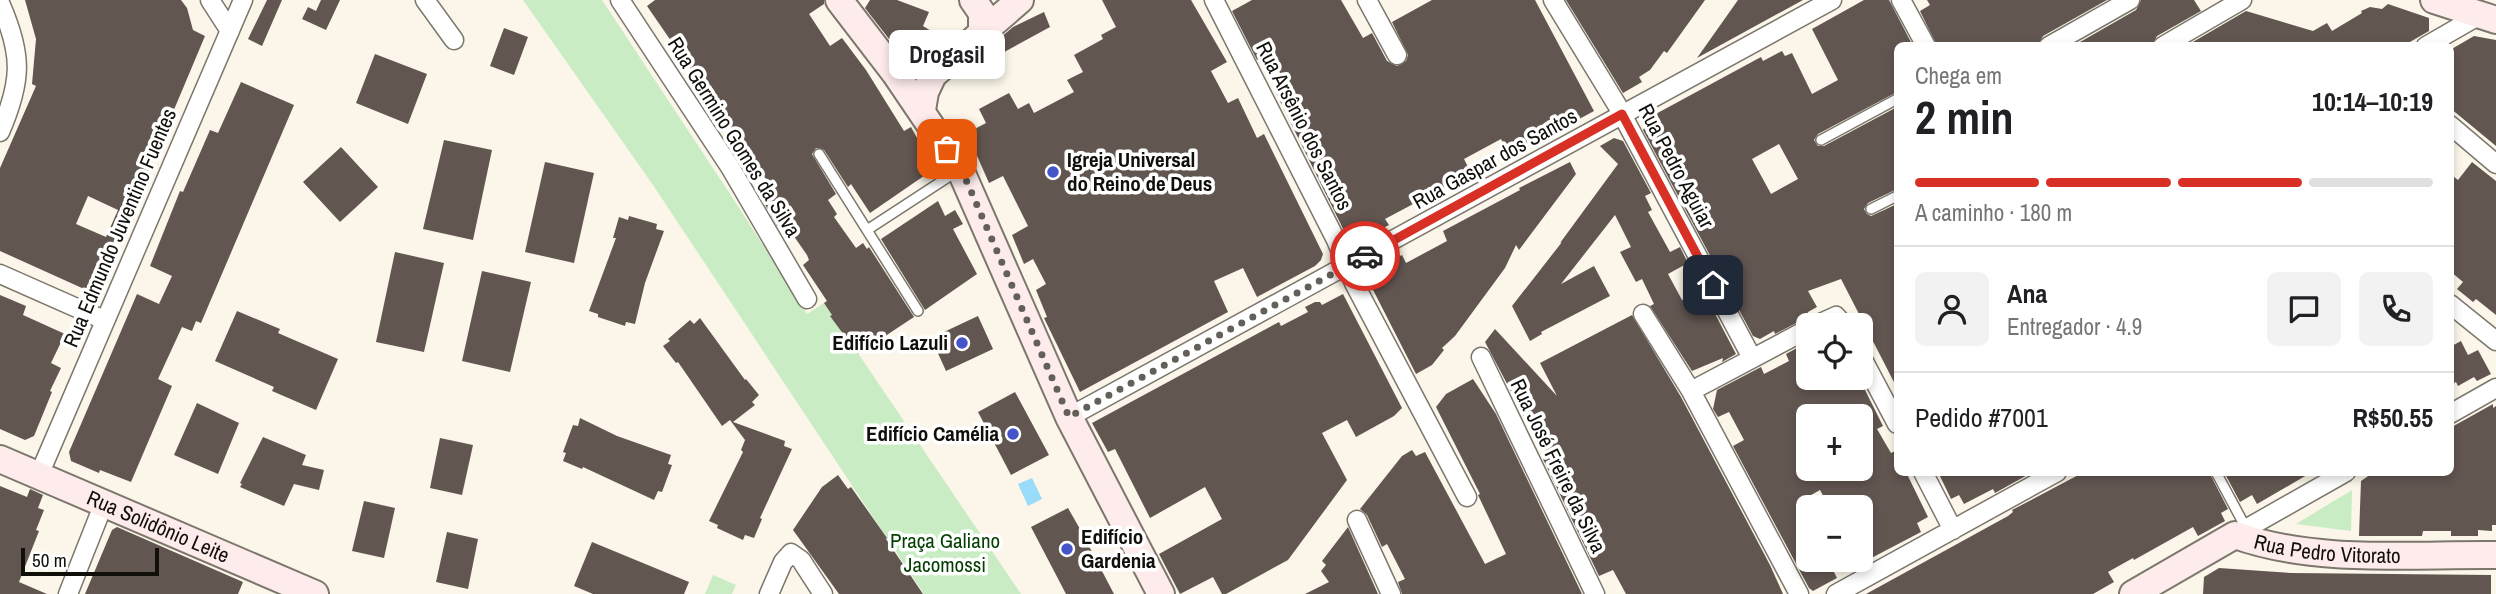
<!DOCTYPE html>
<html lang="pt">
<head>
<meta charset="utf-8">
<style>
  body { margin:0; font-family:"Archivo Narrow",sans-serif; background:#f2f2f2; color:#202124; height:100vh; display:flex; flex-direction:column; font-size:26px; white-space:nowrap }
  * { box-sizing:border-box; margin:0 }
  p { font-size:23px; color:#757577 }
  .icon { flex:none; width:38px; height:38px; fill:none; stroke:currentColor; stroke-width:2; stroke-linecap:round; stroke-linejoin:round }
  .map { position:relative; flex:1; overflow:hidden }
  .drawer { position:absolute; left:1894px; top:42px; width:560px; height:434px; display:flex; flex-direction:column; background:#fff; border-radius:10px; box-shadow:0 4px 10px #0003 }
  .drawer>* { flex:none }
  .controls { position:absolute; left:1796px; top:313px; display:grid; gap:14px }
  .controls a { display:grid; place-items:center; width:77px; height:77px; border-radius:10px; background:#fff; box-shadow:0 4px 10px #0003; font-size:35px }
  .scale { position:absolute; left:21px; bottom:18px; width:138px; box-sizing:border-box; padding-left:7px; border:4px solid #100f0a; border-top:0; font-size:19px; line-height:24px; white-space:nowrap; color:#100f0a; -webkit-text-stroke:5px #fff; paint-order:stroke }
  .pin { position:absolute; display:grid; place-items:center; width:60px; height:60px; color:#fff; margin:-30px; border-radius:14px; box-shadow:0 4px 10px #0006 }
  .courier { position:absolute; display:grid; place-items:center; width:70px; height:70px; margin:-35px; border:5px solid #d93025; border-radius:50%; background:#fff; color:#222; box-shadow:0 2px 9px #0007 }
  .bubble { position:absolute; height:49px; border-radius:10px; background:#fff; box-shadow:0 4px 10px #0003; font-size:23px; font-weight:700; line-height:49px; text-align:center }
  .head em { font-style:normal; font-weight:700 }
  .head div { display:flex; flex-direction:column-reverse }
  .head { display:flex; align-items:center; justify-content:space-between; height:119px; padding:0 21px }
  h1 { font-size:46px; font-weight:700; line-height:52px }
  .bar { display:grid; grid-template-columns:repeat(4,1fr); gap:10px 7px; align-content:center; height:84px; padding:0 21px }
  .bar i { height:9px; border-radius:5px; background:#e0e0e0 }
  .bar .current { background:#d93025 }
  .bar p { grid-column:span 4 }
  .line { display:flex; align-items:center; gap:18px; padding:0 21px; border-top:2px solid #e0e0e0 }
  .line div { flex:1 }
  .round { display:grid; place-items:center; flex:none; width:74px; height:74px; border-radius:10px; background:#f2f2f2 }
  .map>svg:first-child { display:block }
  .green { fill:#c9ecc4 }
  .water { fill:#98dcfa }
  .building { fill:#625651; fill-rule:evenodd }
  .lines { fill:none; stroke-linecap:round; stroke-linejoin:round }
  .lane-casing { stroke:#7c776c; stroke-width:12 }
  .street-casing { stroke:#7c776c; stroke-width:21 }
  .secondary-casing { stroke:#7c776c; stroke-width:30 }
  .lane { stroke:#fff; stroke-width:9 }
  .street { stroke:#fff; stroke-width:18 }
  .secondary { stroke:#feebeb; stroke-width:26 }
  .done { stroke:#626058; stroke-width:7; stroke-dasharray:0 12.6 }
  .route { stroke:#d93025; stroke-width:9 }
  .poi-dot { fill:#4555c9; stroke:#fff; stroke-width:2.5 }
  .labels { text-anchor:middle; stroke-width:7; stroke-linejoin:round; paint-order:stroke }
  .street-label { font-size:21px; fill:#100f0a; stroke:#fff }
  .poi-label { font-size:21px; font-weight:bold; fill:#100f0a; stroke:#fff; text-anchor:start }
  .park-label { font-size:21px; fill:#033f00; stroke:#fff }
</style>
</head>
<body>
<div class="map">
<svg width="2496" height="594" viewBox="0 0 2496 594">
  <rect width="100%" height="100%" fill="#fbf6e9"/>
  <!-- green -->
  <path class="green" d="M523 0H602L734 200 807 314 824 303 1021 594H924L653 185Z
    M2352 490 2351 531 2296 524Z
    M713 575 736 585 732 594H705Z"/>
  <!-- water -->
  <path class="water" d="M1032 478 1042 499 1028 506 1018 484Z"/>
  <!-- building -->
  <path class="building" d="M25 0H181L187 8 193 30 205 36 99 288 93 293 0 251V168L36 86 32 84 36 39ZM88 196 118 210 106 237 76 224Z
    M267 0H282L262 46 248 39Z
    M321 0H340L326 30 302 19 308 7 316 11Z
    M655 0H824V4L809 14 830 46 842 38 866 70 904 131 911 127 934 169 870 213 851 184 848 187 824 150 816 148 812 154 836 194 828 200 837 214 834 217 856 248 863 243 867 249 869 247 914 317 858 354 830 316 832 315 824 303 827 301 803 265 809 260 807 255 784 222 777 226 757 190 768 182 647 6Z
    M870 0H897L929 12 923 26 941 37 918 55 907 40 896 48 865 8Z
    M1102 0H1191L1227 62 1211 71 1228 103 1238 98 1257 138 1264 134 1323 254 1321 260 1315 266 1257 297 1243 268 1214 281 1228 312 1080 392 1044 318 1047 317 1036 290 1046 284 1033 259 1024 264 1012 235 1028 226 1003 176 989 183 967 133 986 123 979 109 1009 93 1018 109 1029 103 1034 113 1074 92 1067 80 1083 72 1074 55 1103 39 1101 35 1116 27Z
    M1252 0H1341L1363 38 1372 33 1387 61 1397 66 1406 61 1408 55 1392 22 1432 0H1535L1594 111 1511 156 1501 139 1464 159 1473 177 1450 190 1447 186 1385 219 1389 225 1351 245 1274 89 1285 82 1269 53 1257 60 1232 11Z
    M1566 0H1705L1667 53 1664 51 1650 70 1639 77 1642 82 1623 93Z
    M1738 0H1803L1697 58Z
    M1864 0H1889L1913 46H1897V92L1818 134 1814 140 1818 146H1824L1897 107V189L1868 203 1864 209 1867 214 1871 216 1897 204V388L1841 279 1808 291 1817 307 1808 312 1806 318 1775 334 1774 331 1760 339 1753 336 1643 130 1652 116 1761 57 1763 61 1782 51 1785 56 1792 53 1812 94 1838 80 1812 29ZM1779 144 1798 179 1771 194 1752 159Z
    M1927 0H2107L2043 36 2038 46H1937L1920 11 1930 5Z
    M2141 0H2194L2201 11 2157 36 2152 46H2073L2136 10Z
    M2388 4 2429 18V31L2403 46H2186L2246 11 2313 31 2327 23 2332 31 2362 13 2361 11 2370 7 2382 9Z
    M1044 12 1050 27 997 56 993 44 1013 27Z
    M504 28 528 37 514 75 490 66Z
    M2474 36 2496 40V146L2450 108V50Z
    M375 54 427 74 408 124 356 103Z
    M241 82 294 105 201 323 196 321 192 331 182 327 158 379 172 386 131 482 100 470 99 473 71 461 69 452 137 294 159 304 172 276 150 266 180 191 183 192 210 130 218 133Z
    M1614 138 1623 141 1651 193 1645 196 1652 210 1648 212 1670 252 1680 247 1688 263 1668 274 1682 300 1702 289 1736 354 1722 362 1723 358 1692 371 1650 306 1654 304 1642 279 1636 282 1620 252 1631 247 1615 215 1561 284 1594 266 1610 296 1541 332 1542 334 1530 341 1512 306 1562 242 1560 243 1618 164 1600 146Z
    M444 140 492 150 473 240 423 229Z
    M341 147 378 187 340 222 303 182Z
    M545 162 594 173 574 263 525 252Z
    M1570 162 1576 174 1519 250 1516 245 1505 268 1455 336 1442 348 1444 350 1432 365 1416 374 1369 282 1373 280 1372 278H1364L1363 275 1402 255 1406 263 1447 241 1443 231 1520 190 1519 188Z
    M2472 162 2496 181V315L2476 299 2473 302 2457 289 2463 282 2450 271V174L2458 180Z
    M938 201 945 216 955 210 963 224 953 229 977 274 925 310 881 239Z
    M629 216 657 224 656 229 664 231 645 283 635 324 626 322 625 326 598 317V314L589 311 616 238H613L619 217 628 220Z
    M395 252 444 263 424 352 376 342Z
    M482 271 531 282 510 372 462 361Z
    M1343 294 1402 408 1394 416 1356 437 1347 420 1322 433 1347 480 1288 560 1226 594H1222L1213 577 1180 594 1159 554 1222 519 1205 487 1150 518 1115 449 1108 452 1092 423 1279 322 1281 326 1308 312 1305 307 1315 302H1320L1322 305Z
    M0 295 26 306 23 315 65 334 51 363 61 368 50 391 52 392 34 436 25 440 0 429Z
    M237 311 280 329 278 333 338 359 316 410 272 391 274 387 215 361Z
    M1632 315 1681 397 1770 565 1783 594H1626L1613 570 1599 576 1543 459 1548 456 1536 429 1532 431 1485 342 1495 329 1557 396 1540 363Z
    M978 316 993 349 946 371 931 338Z
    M700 318 745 380 746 379 759 395 752 402 755 405 733 422 785 441 784 446 792 449 760 518 762 519 754 538 745 535 743 540 717 528 718 525 709 521 743 452 741 450 745 440 730 420 722 426 678 362 676 363 663 346 670 341 668 339 690 320 694 324Z
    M2461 341 2468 355 2478 350 2491 374 2477 381 2474 377 2458 386 2456 382 2450 385V347Z
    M1808 342V378H1859L1883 426 1877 429 1891 453 1897 450V472H1906L1928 517 1917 523 1921 532 1860 564V508H1830L1820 490 1797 503 1808 522V560H1828L1837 578 1813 591 1809 588 1733 446 1744 440 1729 412 1718 417 1713 409 1717 390 1761 367 1764 374 1789 361 1786 354ZM1808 416H1860V469H1808Z
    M1473 379 1496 414 1582 594H1402L1398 582 1405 579 1387 544 1382 547 1367 515 1360 509 1402 456 1412 450 1416 456 1425 452 1485 564 1506 554 1478 495 1480 494 1436 407 1446 394Z
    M1015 392 1049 455 1011 475 978 412Z
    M197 403 239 423 218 474 174 455Z
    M2493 404V408L2496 406V525H2492V531L2478 530V536H2451V531H2423L2422 536H2359L2361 481 2374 472H2450V428Z
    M580 418 617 436 671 455 668 464 672 465 662 492 658 491 654 500 583 467 582 469 563 461 566 453 563 452 573 425 578 426Z
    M263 437 306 455 302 465 324 470 319 490 294 484 284 506 240 487 242 484 240 483Z
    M440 438 473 445 462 495 430 488Z
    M1938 472H2031V473L1995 493 1993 489 1964 504 1959 495 1951 499Z
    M2084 472H2209L2228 509 2221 513 2225 521 2198 536 2193 527 2134 560 2133 558 2108 572 2114 582 2093 594H1866L2008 516 2013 512 2012 510Z
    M2224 472H2312L2257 504 2252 495 2240 502Z
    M838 475 848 489 851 487 887 538 886 539 923 594H839L793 530 822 487Z
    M0 486 27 497 30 489 43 495 38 508 44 510 36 530 39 531 19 582 47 594H0Z
    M364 501 395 508 384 558 352 551Z
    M1068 508 1080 529 1114 594H1066L1031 527Z
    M117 527 243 582 238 594H85L112 530Z
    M1348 527 1378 594H1305L1329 582 1321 571 1326 565 1322 561Z
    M447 532 478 539 468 589 436 582Z
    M592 542 689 582 684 594H593L574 586Z
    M2219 568 2291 573 2491 575V594H2203L2204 577Z"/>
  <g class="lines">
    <defs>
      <path id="lane" d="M1821 140 1897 99
        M819 154 918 311
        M1871 209 1897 196
        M867 230 959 170
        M2216 472 2246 528"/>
      <path id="street" d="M210 0 230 31
        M425 0 454 40
        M620 0 730 167 807 299
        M1214 0 1336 240 1354 283 1467 497
        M1367 0 1397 55
        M1553 0 1617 105 1752 358
        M1901 0 1926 46
        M0 3C23 55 22 81 0 132
        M2049 46 2130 0
        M2163 46 2242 0
        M2426 46 2480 15
        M2450 125 2496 164
        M0 274 104 320
        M2450 304 2496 341
        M1643 314 1691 391 1799 594
        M1814 326 1836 316 1845 326
        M1860 354 1897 424
        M1481 357 1595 594
        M1691 391 1808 329
        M2450 414 2496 388
        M1069 417 1832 0
        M1923 472 1953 530
        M39 475 243 0
        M1357 520 1391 594
        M2235 535 2346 472
        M68 594 104 503
        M769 594 783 562 791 553 801 560 823 594
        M1836 594 2057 472"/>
      <g id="secondary">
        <path d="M839 0 895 73 960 169 1069 417 1161 594"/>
        <path d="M973 0 982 13V32"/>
        <path d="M2434 0 2496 20"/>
        <path d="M922 110 925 92 933 75 1020 0"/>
        <path id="s1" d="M0 459 315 594"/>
        <path id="s2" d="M2133 594 2235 535C2315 564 2411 554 2496 555"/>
      </g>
    </defs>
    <!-- lane casing -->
    <use href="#lane" class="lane-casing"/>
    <!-- street casing -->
    <use href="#street" class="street-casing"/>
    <!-- secondary casing -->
    <use href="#secondary" class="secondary-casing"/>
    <!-- lane -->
    <use href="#lane" class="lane"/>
    <!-- street -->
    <use href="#street" class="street"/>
    <!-- secondary -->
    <use href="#secondary" class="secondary"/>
  </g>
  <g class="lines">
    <!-- done -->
    <path class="done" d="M947 149 967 182 1069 417 1365 256"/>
    <!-- route -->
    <path class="route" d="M1365 256 1622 114 1713 285"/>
  </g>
  <!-- markers -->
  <g class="poi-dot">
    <circle cx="1053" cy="172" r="7"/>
    <circle cx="962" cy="343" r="7"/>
    <circle cx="1013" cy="434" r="7"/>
    <circle cx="1067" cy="549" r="7"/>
  </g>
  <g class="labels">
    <!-- street labels -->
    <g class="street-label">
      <text transform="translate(1304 126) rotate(63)" y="7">Rua Arsênio dos Santos</text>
      <text transform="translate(734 137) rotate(58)" y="7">Rua Germino Gomes da Silva</text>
      <text transform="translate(1495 159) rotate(-29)" y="7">Rua Gaspar dos Santos</text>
      <text transform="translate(1676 166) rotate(62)" y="7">Rua Pedro Aguiar</text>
      <text transform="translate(120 228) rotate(-67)" y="7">Rua Edmundo Juventino Fuentes</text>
      <text transform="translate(1558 466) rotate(64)" y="7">Rua José Freire da Silva</text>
      <text dy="7" stroke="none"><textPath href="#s1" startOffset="172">Rua Solidônio Leite</textPath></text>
      <text dy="7" stroke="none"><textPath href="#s2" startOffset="212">Rua Pedro Vitorato</textPath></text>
    </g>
    <!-- poi labels -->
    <g class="poi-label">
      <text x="1067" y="167">Igreja Universal<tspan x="1067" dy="24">do Reino de Deus</tspan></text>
      <text x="948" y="350" text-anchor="end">Edifício Lazuli</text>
      <text x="999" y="441" text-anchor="end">Edifício Camélia</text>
      <text x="1081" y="544">Edifício<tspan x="1081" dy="24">Gardenia</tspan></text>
    </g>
    <!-- park labels -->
    <g class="park-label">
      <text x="945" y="548">Praça Galiano<tspan x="945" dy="24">Jacomossi</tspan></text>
    </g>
  </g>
</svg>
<div class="controls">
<a><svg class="icon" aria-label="locate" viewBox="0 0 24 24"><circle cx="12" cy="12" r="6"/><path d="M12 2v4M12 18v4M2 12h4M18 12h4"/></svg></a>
<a>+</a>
<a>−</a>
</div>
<div class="scale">50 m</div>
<div class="pin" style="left:947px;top:149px;background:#ea580c"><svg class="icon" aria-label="bag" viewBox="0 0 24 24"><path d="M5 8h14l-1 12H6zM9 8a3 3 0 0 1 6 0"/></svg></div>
<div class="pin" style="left:1713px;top:285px;background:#1f2937"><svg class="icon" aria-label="home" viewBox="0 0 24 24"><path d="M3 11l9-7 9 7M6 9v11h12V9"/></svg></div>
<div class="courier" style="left:1365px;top:256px"><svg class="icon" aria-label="car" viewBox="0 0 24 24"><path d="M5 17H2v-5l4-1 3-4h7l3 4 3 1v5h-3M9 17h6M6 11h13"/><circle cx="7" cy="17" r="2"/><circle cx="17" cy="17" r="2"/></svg></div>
<div class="bubble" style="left:889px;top:30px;width:116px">Drogasil</div>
<section class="drawer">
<div class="head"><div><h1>2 min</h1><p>Chega em</p></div><em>10:14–10:19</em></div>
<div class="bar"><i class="current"></i><i class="current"></i><i class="current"></i><i></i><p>A caminho · 180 m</p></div>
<div class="line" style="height:126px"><a class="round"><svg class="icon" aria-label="person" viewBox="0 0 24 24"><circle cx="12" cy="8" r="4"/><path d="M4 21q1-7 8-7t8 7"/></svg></a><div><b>Ana</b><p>Entregador · 4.9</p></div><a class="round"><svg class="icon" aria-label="chat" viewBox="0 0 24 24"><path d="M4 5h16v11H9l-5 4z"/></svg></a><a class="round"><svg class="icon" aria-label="phone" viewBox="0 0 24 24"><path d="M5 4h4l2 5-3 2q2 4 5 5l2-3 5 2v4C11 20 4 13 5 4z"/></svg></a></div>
<div class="line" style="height:91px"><div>Pedido #7001</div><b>R$50.55</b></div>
</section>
</div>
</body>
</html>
